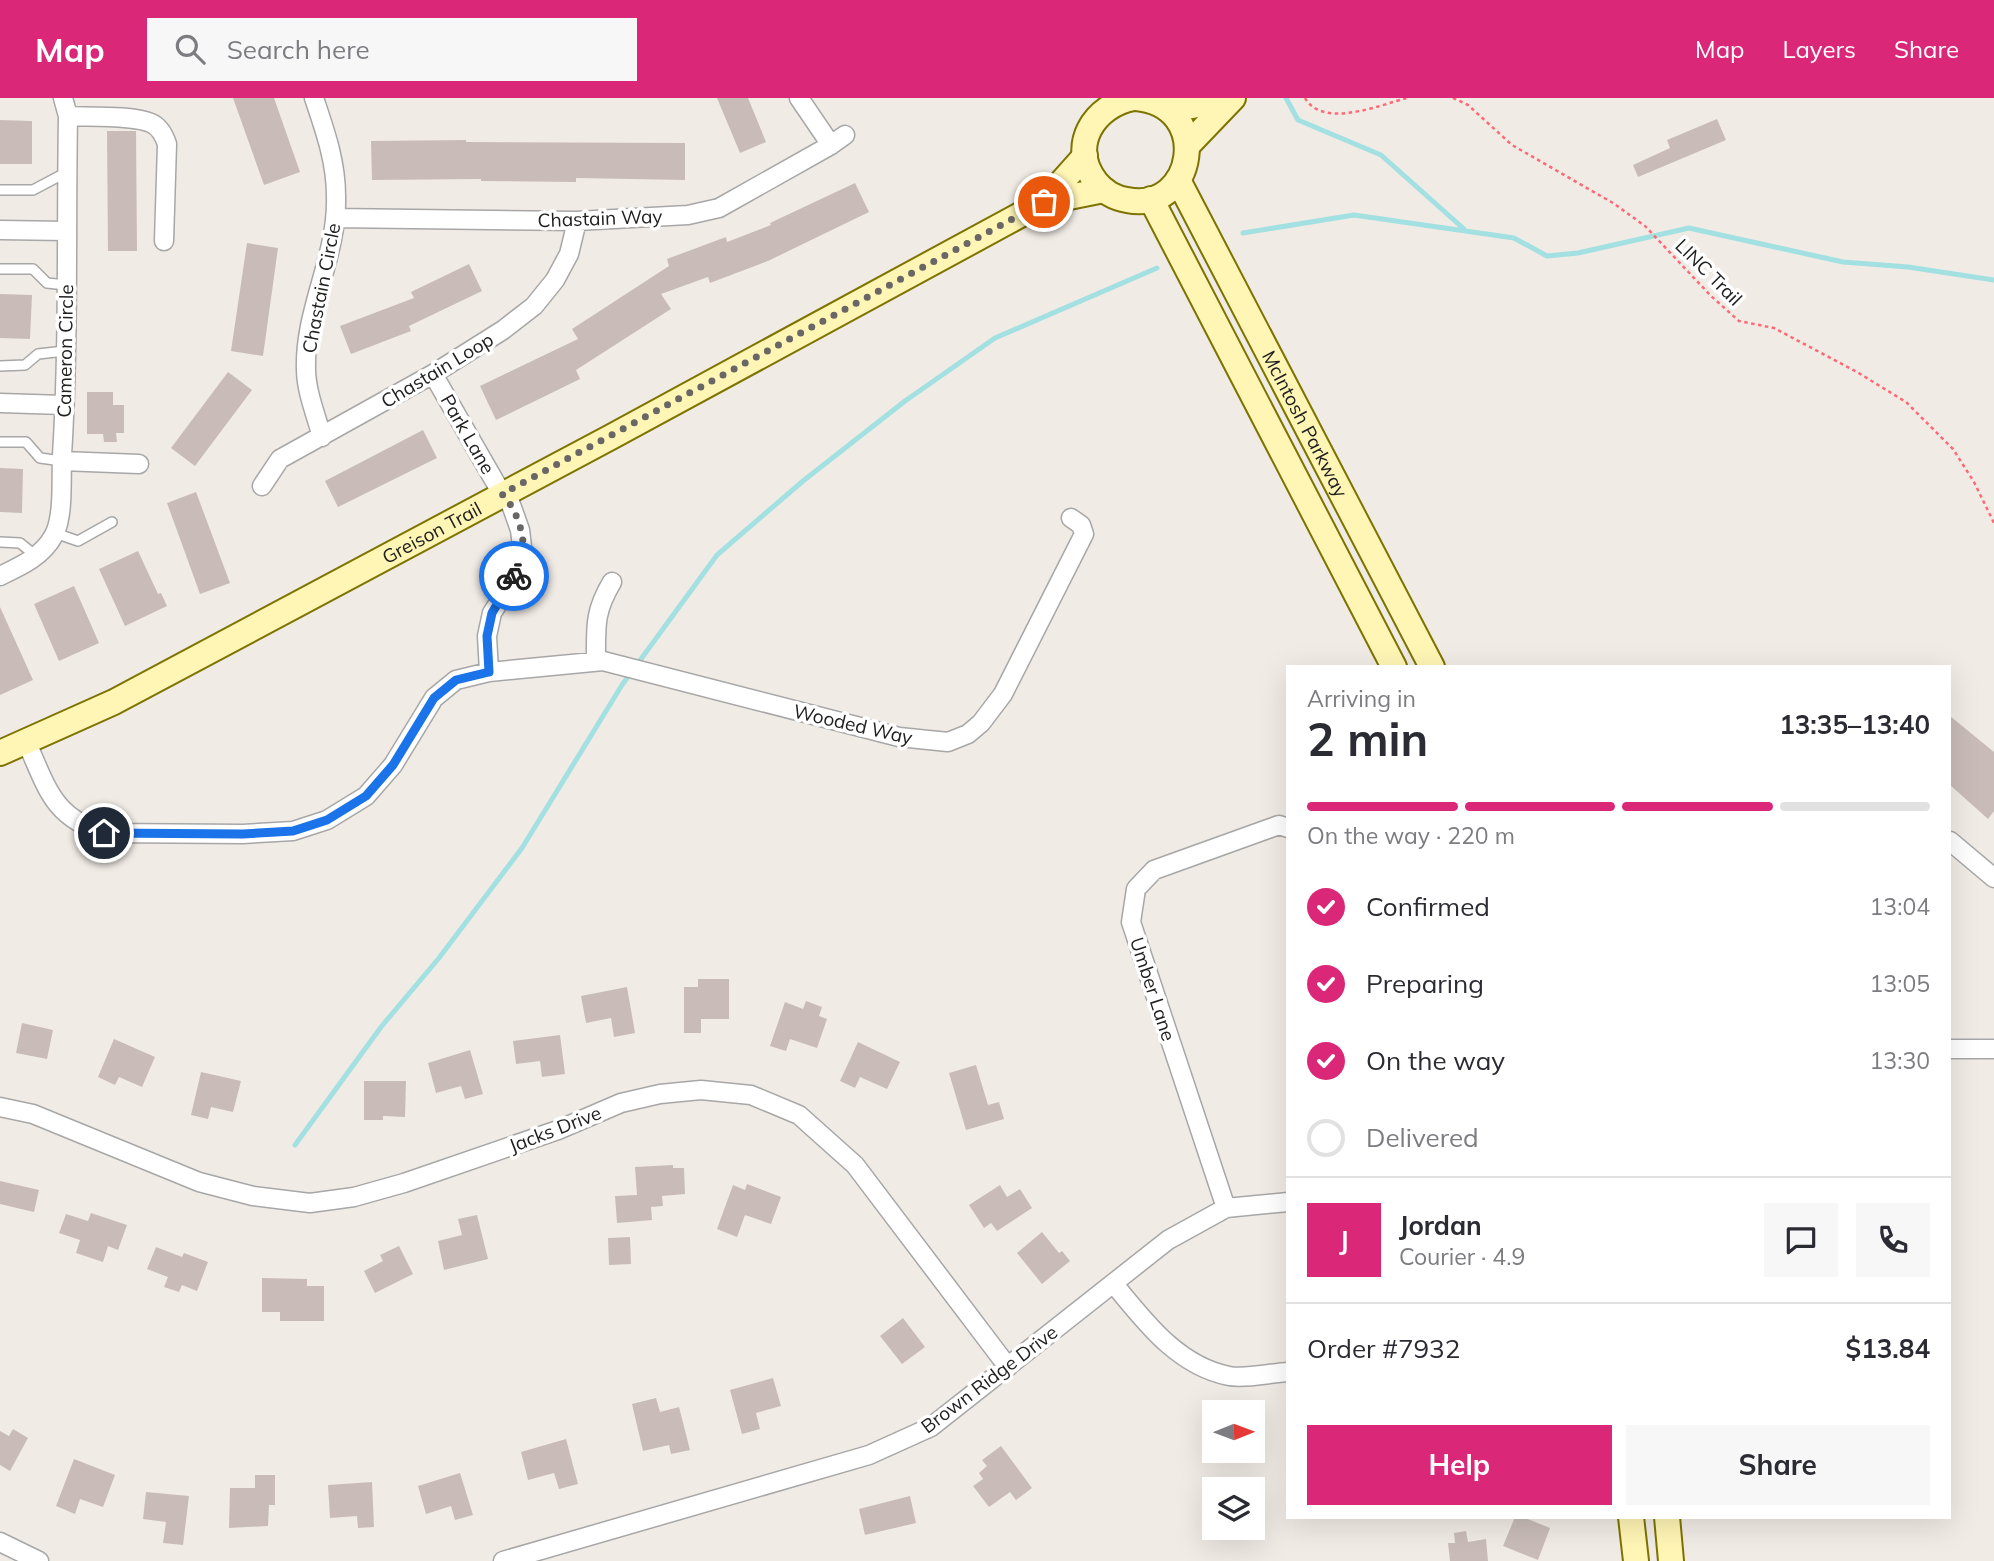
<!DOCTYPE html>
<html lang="en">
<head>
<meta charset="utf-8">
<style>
  body { margin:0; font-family:Mulish,sans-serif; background:#f7f7f7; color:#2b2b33; height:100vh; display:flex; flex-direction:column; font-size:26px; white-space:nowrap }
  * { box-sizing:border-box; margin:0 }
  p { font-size:23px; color:#7c7c81 }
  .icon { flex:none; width:38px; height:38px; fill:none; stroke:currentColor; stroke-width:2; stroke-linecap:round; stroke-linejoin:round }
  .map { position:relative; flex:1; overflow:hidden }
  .drawer { position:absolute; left:1286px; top:567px; width:665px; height:854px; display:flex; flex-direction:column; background:#fff; border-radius:0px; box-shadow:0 7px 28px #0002 }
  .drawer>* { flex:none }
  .needle { width:46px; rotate:89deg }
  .controls { position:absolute; left:1202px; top:1302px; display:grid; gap:14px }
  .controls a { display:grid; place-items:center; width:63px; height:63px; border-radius:0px; background:#fff; box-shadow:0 7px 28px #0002; font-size:35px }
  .pin { position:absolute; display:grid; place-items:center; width:60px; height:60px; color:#fff; margin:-30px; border:4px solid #fff; border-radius:50%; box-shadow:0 2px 7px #0007 }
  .courier { position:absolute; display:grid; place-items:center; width:70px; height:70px; margin:-35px; border:5px solid #1a73e8; border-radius:50%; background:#fff; color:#222; box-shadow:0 2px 9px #0007 }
  .summary em { font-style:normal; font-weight:700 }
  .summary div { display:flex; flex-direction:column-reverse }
  .summary { display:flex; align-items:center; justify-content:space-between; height:119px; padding:0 21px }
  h1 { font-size:46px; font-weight:700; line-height:52px }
  .bar { display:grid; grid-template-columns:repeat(4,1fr); gap:10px 7px; align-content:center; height:84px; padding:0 21px }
  .bar i { height:9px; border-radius:5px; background:#e1e1e2 }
  .bar .selected { background:#db2777 }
  .bar p { grid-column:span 4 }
  .line { display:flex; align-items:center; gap:18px; padding:0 21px; border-top:2px solid #e1e1e2 }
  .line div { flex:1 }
  .round { display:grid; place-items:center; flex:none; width:74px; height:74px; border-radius:0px; background:#f7f7f7 }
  ol { padding:0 21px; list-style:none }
  li { display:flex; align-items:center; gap:21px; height:77px }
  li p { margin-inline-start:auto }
  li .icon { padding:7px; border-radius:50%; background:#db2777; color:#fff; stroke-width:4 }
  li:last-child { color:#7c7c81 }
  li i { width:38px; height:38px; border:4px solid #e1e1e2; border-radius:50% }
  .action { display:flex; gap:14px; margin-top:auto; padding:14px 21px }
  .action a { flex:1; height:80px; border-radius:0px; background:#db2777; color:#fff; font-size:28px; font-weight:700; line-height:80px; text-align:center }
  .action a+a { background:#f7f7f7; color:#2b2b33 }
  header { display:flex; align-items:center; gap:42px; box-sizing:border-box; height:98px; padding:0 35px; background:#db2777; color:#fff }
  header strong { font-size:33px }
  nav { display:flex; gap:38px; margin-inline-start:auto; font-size:24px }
  .search { width:490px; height:63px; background:#f7f7f7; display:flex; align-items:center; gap:18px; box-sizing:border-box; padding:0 24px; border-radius:0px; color:#7c7c81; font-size:26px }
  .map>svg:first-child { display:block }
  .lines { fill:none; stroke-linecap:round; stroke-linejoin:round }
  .stream { stroke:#a2e0e2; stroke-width:5 }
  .building { fill:#c9bcb8 }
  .lane-casing { stroke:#a7a7a7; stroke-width:12 }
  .street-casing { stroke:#a7a7a7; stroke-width:21 }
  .secondary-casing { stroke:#7d7300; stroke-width:28 }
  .path { stroke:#ff6875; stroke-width:2.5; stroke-dasharray:3.5 3.5; stroke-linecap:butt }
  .lane { stroke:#fff; stroke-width:9 }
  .street { stroke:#fff; stroke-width:18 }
  .secondary { stroke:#fff5b5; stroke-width:24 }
  .done { stroke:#696765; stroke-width:7; stroke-dasharray:0 12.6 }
  .route { stroke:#1a73e8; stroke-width:9 }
  .labels { text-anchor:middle; stroke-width:7; stroke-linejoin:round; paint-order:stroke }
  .street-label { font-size:19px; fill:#202020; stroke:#fff }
</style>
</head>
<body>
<header>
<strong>Map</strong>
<div class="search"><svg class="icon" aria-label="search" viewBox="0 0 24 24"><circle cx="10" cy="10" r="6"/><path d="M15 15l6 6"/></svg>Search here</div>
<nav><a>Map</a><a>Layers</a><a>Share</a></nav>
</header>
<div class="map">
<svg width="1994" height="1463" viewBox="0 0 1994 1463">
  <rect width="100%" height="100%" fill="#f1ebe5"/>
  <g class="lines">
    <!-- stream -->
    <path class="stream" d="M1286 0 1298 22 1381 57 1464 131
      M1243 135 1354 117 1514 140 1547 158 1578 155 1689 130 1843 164 1908 169 1994 182
      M295 1047 381 929 439 860 522 750 622 587 717 457 803 383 905 303 995 240 1157 170"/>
  </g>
  <!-- building -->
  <path class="building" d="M233 0H274L300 74 264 87Z
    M717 0H748L766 44 740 55Z
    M1717 21 1726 42 1638 79 1633 67 1670 50 1667 42Z
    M0 22 32 23V66H0Z
    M107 33H136L137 153H108Z
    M466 42V44L685 45V82L576 80V84L481 83V81L372 82 371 43Z
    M855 85 869 114 768 163 710 185 708 179 661 196 671 211 576 272 580 281 496 322 480 288 578 241 572 231 669 168 667 161 726 139 727 144 771 127 770 125Z
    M247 145 278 150 263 258 231 253Z
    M469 166 482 193 409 228 411 233 351 256 340 228 414 200 411 194Z
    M0 196 32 197 30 241 0 240Z
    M228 274 252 292 195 368 171 350Z
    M87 294H113V307H124V335H116L117 344H104L103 336H87Z
    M423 332 437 360 338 409 325 383Z
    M0 370 23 371 22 415 0 414Z
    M196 394 230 485 200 496 167 405Z
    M138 453 158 496 161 495 167 508 125 528 99 471Z
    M74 488 99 545 59 563 34 506Z
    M0 509 33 582 0 597Z
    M1950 618 1994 654V713L1988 721 1950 687Z
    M698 881H729V921H701V935H684V889H698Z
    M627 889 635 935 614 939 611 920 586 925 581 898Z
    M806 903 822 909 819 918 827 921 817 950 790 941 786 953 770 948 785 904 803 911Z
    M22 925 53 932 47 961 16 955Z
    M560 937 565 976 542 979 540 963 516 966 513 943Z
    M114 941 155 959 142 989 119 979 115 987 98 979Z
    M858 944 900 964 887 991 860 979 855 990 840 983Z
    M470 952 483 996 465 1001 461 988 436 995 428 965Z
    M976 967 988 1007 999 1004 1004 1021 966 1032 949 975Z
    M201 974 241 983 233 1014 211 1009 208 1021 191 1017Z
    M364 983H406L405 1019 383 1018V1022H364Z
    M673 1067V1070H684L685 1096 662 1098 663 1108 651 1109 652 1122 617 1125 615 1098 637 1097 635 1069Z
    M0 1083 39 1092 34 1114 0 1106Z
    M747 1086 781 1099 771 1126 745 1117 737 1139 717 1131 733 1087 745 1092Z
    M1000 1087 1007 1099 1020 1091 1032 1110 997 1133 991 1125 984 1130 969 1107Z
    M91 1115 127 1127 118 1152 108 1148 103 1164 76 1155 80 1142 59 1135 66 1116 88 1123Z
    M477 1117 488 1161 444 1172 438 1143 462 1137 458 1121Z
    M1042 1134 1059 1155 1062 1153 1070 1163 1042 1186 1017 1155Z
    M630 1139 631 1166 609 1167 608 1140Z
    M399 1148 413 1176 375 1195 364 1173 383 1163 380 1157Z
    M156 1149 182 1159 184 1155 208 1164 197 1193 182 1187 179 1194 164 1189 168 1179 147 1171Z
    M262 1180 307 1181V1188H324V1223H280V1214H262Z
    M903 1220 925 1249 902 1266 880 1238Z
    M773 1280 781 1308 756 1315 760 1331 742 1336 730 1292Z
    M656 1300 660 1314 679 1309 690 1352 671 1356 669 1347 643 1353 632 1306Z
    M13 1331 28 1340 10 1373 0 1367V1333L9 1338Z
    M566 1341 578 1386 559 1391 554 1375 528 1382 521 1354Z
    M1001 1348 1032 1390 1016 1402 1010 1394 989 1409 973 1388 983 1381 979 1375 987 1368 982 1362Z
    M74 1361 115 1377 103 1409 80 1401 75 1416 56 1408Z
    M460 1375 473 1417 455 1422 451 1408 426 1416 418 1388Z
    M255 1377H275V1407H269L268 1428 229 1430 230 1390H255Z
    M372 1384 374 1429 358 1430 357 1418 330 1420 328 1387Z
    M146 1394 189 1398 183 1447 163 1445 166 1424 143 1421Z
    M910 1398 916 1425 865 1437 859 1411Z
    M1515 1419H1523L1550 1430 1538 1462 1503 1448Z
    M1466 1433 1468 1444 1486 1441 1488 1463H1450L1448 1445H1455L1454 1435Z"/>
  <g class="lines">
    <defs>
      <path id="lane" d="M0 92H33L67 74
        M0 171H33L47 185 66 187
        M0 268 25 267 38 256 65 253
        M0 344H26L40 360 62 363
        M55 435 78 443 112 424
        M0 444 20 445 36 458"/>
      <path id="street" d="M314 0C325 33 336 63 336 98 338 158 304 212 306 271 306 293 316 317 322 339
        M799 0 831 47
        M68 18C89 19 134 17 151 25 160 29 164 37 167 46L164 143
        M335 120 577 123 688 117 719 110 831 47 845 37
        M0 132 66 133
        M433 276 502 396 510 404 514 415 520 432 523 457 511 485 492 515 487 538 489 574 603 563 899 639 948 644 968 636 981 625 1003 596 1084 436 1081 427 1071 420
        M0 305 64 307
        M62 363 139 366
        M262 388 280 361 433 276 503 232 534 208 555 182 569 156 577 123
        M0 478C21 468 42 459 54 437 64 418 61 380 62 358 69 245 66 132 68 18L63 0
        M596 563C596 529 594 514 612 484
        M26 643C47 689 52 719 104 735L243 736 293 733 327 722 366 698 393 667 434 600 456 582 489 574
        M1950 743 1994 780
        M1950 951H1994
        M0 1009 33 1016 199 1084 253 1098 310 1105 354 1099 404 1085 558 1032 621 1005 660 996 701 992 751 997 799 1017 855 1067 1008 1269
        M1226 1110 1131 824 1136 791 1154 772 1279 727 1288 730
        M1114 1186C1145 1224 1178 1268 1229 1278 1246 1281 1270 1275 1288 1274
        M0 1444 39 1463
        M503 1463 869 1357 931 1329 1168 1142 1226 1110 1288 1104"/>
      <g id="secondary">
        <path d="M1134 0C1094 7 1068 48 1096 84 1104 94 1115 100 1127 102 1195 116 1214 7 1136 0"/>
        <path d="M1170 12 1231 1"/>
        <path d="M1188 47 1233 0"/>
        <path id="s1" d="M1178 82 1432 569"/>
        <path d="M1151 101 1394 569"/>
        <path d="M1044 104 1085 58"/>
        <path id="s2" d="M0 655 114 604 611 339 1044 104 1104 92"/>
        <path d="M1631 1419 1636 1463"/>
        <path d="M1667 1419 1671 1463"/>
      </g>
    </defs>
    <!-- lane casing -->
    <use href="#lane" class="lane-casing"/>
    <!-- street casing -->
    <use href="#street" class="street-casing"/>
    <!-- secondary casing -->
    <use href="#secondary" class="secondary-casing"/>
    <!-- path -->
    <path class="path" d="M1305 0C1323 31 1380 7 1407 0
      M1453 0 1468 7 1512 47 1613 105 1645 128 1711 198 1739 223 1774 230 1857 274 1906 304 1953 351 1974 384 1994 425"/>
    <!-- lane -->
    <use href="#lane" class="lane"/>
    <!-- street -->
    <use href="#street" class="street"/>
    <!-- secondary -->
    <use href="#secondary" class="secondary"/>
  </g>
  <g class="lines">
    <!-- done -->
    <path class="done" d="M514 478C517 472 522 463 523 456 525 436 516 410 502 396L1044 104"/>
    <!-- route -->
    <path class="route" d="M104 735 243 736 293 733 327 722 366 698 393 667 434 600 456 582 489 574 487 538 492 515 514 478"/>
  </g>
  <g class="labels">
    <!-- street labels -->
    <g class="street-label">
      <text transform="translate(600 120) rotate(-2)" y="7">Chastain Way</text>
      <text transform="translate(1709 174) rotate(45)" y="7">LINC Trail</text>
      <text transform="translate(321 190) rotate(-79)" y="7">Chastain Circle</text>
      <text transform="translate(65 253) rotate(-89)" y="7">Cameron Circle</text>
      <text transform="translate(437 272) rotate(-31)" y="7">Chastain Loop</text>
      <text dy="7" stroke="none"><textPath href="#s1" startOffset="275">McIntosh Parkway</textPath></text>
      <text transform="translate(468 336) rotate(60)" y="7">Park Lane</text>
      <text dy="7" stroke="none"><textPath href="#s2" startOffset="485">Greison Trail</textPath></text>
      <text transform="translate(853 626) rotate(13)" y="7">Wooded Way</text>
      <text transform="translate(1153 891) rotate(72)" y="7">Umber Lane</text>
      <text transform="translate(555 1031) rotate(-21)" y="7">Jacks Drive</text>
      <text transform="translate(989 1281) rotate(-37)" y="7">Brown Ridge Drive</text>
    </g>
  </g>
</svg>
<div class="controls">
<a><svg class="needle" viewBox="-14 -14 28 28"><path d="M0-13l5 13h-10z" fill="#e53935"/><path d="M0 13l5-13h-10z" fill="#7c7c81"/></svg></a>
<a><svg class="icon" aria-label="layers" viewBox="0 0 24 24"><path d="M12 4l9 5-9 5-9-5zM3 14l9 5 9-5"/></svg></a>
</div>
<div class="pin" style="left:1044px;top:104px;background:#ea580c"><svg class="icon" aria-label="bag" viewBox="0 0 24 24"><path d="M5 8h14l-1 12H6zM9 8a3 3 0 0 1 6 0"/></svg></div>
<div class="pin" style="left:104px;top:735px;background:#1f2937"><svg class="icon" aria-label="home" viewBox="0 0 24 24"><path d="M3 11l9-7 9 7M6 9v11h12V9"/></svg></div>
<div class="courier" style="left:514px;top:478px"><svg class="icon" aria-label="bike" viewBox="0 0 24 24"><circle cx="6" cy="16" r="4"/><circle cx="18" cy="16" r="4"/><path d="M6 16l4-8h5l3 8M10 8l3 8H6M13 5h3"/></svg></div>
<section class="drawer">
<div class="summary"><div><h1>2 min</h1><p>Arriving in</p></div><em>13:35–13:40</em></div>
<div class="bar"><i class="selected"></i><i class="selected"></i><i class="selected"></i><i></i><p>On the way · 220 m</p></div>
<ol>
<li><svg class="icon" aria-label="check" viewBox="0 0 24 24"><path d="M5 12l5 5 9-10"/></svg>Confirmed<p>13:04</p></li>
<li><svg class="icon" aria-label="check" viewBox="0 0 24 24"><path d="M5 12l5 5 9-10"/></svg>Preparing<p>13:05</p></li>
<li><svg class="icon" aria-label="check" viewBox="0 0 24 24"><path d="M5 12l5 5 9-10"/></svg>On the way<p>13:30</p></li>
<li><i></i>Delivered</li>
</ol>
<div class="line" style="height:126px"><b class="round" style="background:#db2777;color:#fff">J</b><div><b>Jordan</b><p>Courier · 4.9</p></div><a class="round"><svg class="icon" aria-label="chat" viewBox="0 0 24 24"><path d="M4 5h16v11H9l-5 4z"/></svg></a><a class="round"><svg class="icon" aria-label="phone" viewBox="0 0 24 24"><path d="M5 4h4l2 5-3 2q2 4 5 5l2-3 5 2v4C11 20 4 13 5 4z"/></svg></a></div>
<div class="line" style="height:91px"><div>Order #7932</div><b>$13.84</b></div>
<div class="action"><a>Help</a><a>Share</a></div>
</section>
</div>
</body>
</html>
